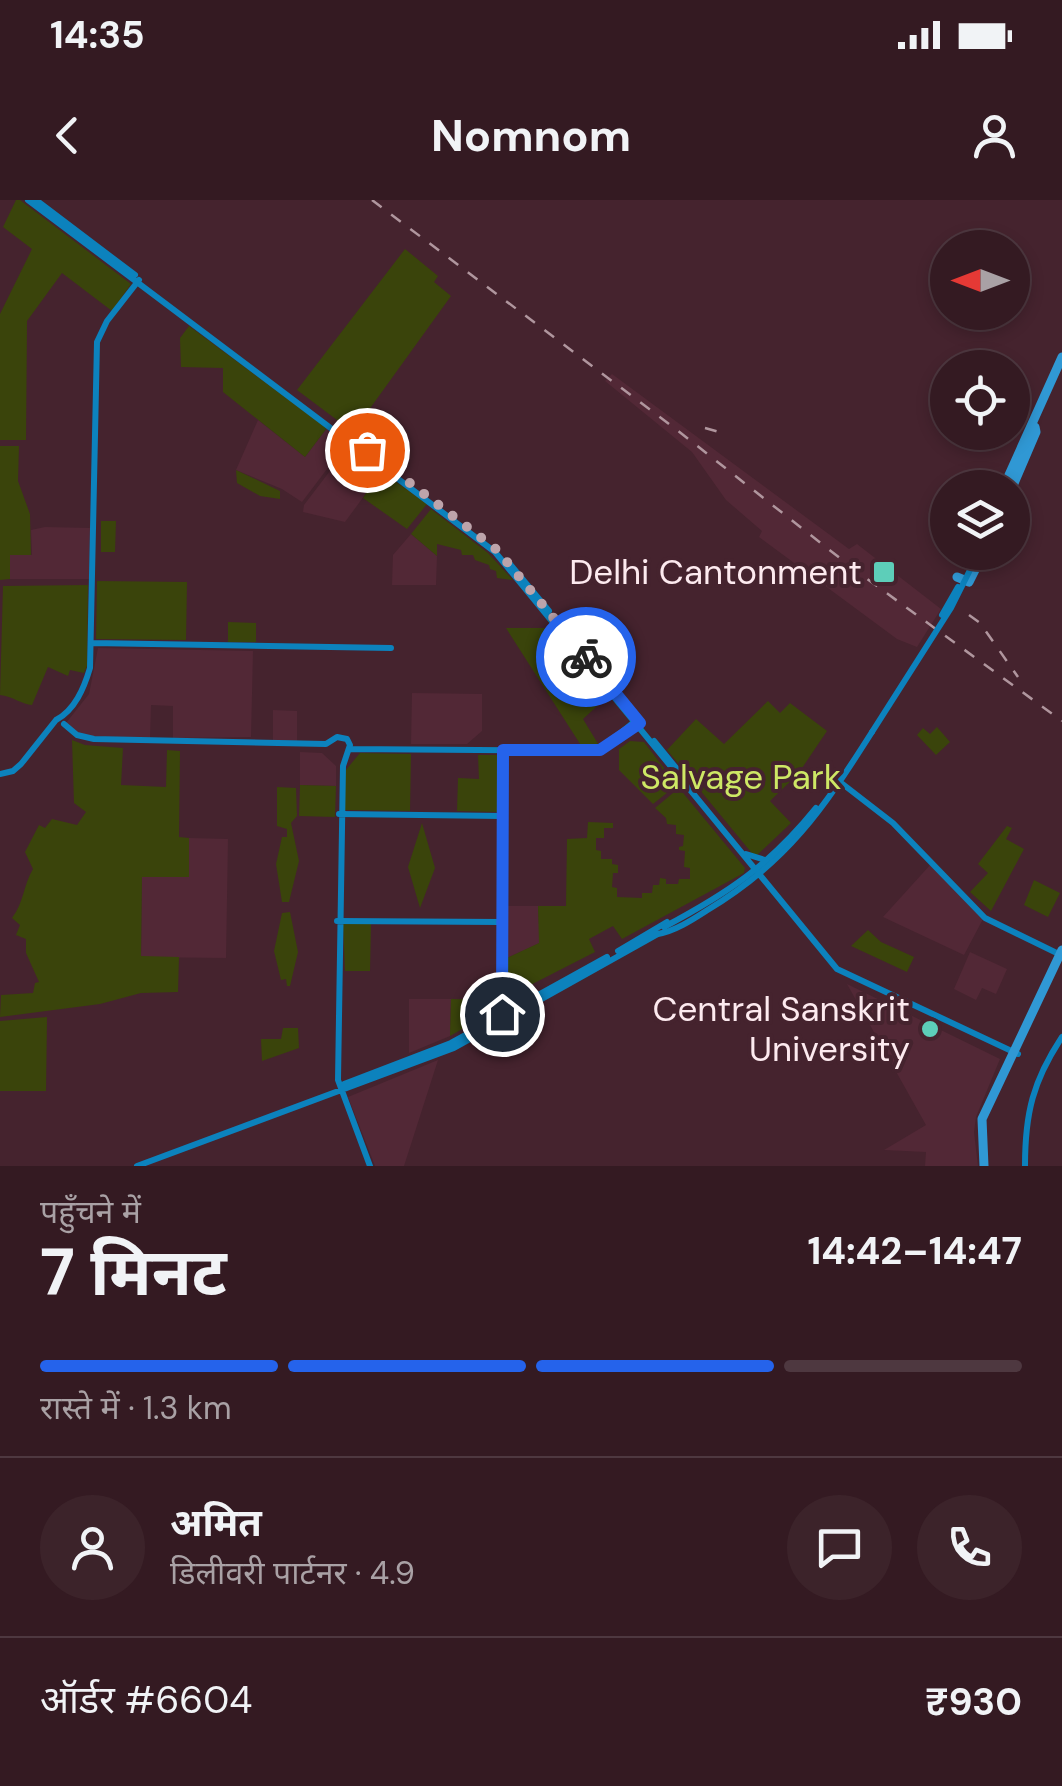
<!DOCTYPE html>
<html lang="hi">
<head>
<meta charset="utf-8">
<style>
  body { margin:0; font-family:"DM Sans","Noto Sans Devanagari",sans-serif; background:#3c232a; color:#f1f3f6; height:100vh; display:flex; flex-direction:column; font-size:38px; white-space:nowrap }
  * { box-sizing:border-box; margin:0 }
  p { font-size:32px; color:#a9a1a5 }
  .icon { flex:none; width:55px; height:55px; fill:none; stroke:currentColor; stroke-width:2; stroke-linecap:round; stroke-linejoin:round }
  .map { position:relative; height:966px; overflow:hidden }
  .drawer { display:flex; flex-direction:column; background:#341a22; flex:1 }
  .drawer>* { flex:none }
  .needle { width:65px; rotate:270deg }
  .fabs { position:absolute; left:930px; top:30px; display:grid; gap:20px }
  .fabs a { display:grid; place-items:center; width:100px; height:100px; border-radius:50%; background:#341a22; box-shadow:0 5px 15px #0003,0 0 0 2px #4e3840; font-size:50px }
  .pin { position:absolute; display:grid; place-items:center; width:85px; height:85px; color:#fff; margin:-42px; border:5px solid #fff; border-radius:50%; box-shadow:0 2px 10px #0007 }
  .courier { position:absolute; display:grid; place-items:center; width:100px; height:100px; margin:-50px; border:8px solid #2563eb; border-radius:50%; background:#fff; color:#222; box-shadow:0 2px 12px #0007 }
  .overview em { font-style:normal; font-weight:700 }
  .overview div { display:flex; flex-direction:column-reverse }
  .overview { display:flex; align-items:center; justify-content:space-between; height:170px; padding:0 40px }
  h1 { font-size:65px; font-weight:700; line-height:75px }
  .bar { display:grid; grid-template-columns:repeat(4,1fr); gap:15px 10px; align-content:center; height:120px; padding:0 40px }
  .bar i { height:12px; border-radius:8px; background:#4e3840 }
  .bar .selected { background:#2563eb }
  .bar p { grid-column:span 4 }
  .line { display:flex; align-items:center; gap:25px; padding:0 40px; border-top:2px solid #4e3840 }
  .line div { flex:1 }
  .round { display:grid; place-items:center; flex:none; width:105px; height:105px; border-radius:52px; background:#3c232a }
  .status { display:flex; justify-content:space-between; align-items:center; height:70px; padding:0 50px; background:#341a22; direction:ltr }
  .status svg { height:28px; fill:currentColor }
  header { display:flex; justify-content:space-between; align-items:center; height:130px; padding:0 40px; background:#341a22; font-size:45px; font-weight:700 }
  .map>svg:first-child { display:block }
  .built { fill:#522836 }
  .green { fill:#3a440b }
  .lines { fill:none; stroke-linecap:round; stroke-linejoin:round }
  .secondary { stroke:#0c82bd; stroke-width:6 }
  .primary { stroke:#3098d4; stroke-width:9 }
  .rail { stroke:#b0969e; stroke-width:2.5; stroke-dasharray:12 12; stroke-linecap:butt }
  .secondary-bridge { stroke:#0c82bd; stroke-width:6 }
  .done { stroke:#bda4ab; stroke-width:10; stroke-dasharray:0 18 }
  .route { stroke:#2563eb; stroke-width:12 }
  .poi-dot { fill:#5dceb9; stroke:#45232e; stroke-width:4 }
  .labels { text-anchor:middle; stroke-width:8; stroke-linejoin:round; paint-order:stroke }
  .poi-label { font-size:35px; fill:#fdeaef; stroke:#45232e; text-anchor:end }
  .park-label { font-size:35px; fill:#cee865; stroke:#45232e }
</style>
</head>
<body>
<div class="status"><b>14:35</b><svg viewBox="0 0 49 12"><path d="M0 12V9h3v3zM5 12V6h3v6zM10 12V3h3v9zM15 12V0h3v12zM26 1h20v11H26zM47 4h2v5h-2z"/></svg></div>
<header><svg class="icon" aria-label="back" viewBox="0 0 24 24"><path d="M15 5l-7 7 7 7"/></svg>Nomnom<svg class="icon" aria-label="person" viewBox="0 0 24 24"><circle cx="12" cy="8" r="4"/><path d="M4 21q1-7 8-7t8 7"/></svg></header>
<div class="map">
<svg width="1062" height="966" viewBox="0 0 1062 966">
  <rect width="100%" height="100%" fill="#45232e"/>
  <!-- built -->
  <path class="built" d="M612 174 849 349 857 344 941 409 917 447 897 439 759 337 762 331 726 300 692 252 605 181Z
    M258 220 305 257 327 228 346 244 302 302 282 289 236 270Z
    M349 246 371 264 361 280 370 288 345 322 303 312 304 305Z
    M45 327 90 328 89 379H10L9 354 32 355 31 330Z
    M411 334 437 356 436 385H392L393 355Z
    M98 448 253 451 251 537 173 538V506L151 505 150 538 82 536 66 523 89 494Z
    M412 493 482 494V531L467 544H411Z
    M273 510 297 511V542H273Z
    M300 552 322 553 336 566V586L300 585Z
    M189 638 228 639 226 758 141 757 142 676 188 677Z
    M931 664 983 719 964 755 883 717Z
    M505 706H538L540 743 507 758Z
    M970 752 1007 769 996 794 982 788 976 800 954 789Z
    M847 784 1000 859 976 917 974 932 978 966H925L926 952 884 950 926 925Z
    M409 799H451L450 836 409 853Z
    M438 860 404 966H375L348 897Z"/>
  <!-- green -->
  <path class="green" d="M16 0H20L131 84 112 111 62 73 27 121 26 240H0V114L32 49 3 27Z
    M405 49 438 76 434 82 451 96 353 232 297 190Z
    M189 126 327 228 305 257 223 192V168L181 167 180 138Z
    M0 246H19L18 281 30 314 31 355H10V379L0 380Z
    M371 264 427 304 407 329 363 298 369 288 360 281Z
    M236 270 280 291V299L260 296 237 283Z
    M431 309 488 353 513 380 497 378 496 371 490 369 489 365 475 360 473 355H462L461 350 437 344V356L411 334Z
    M101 321H116L115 352H101Z
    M97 381 187 382 186 440 96 439Z
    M88 385 87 466 84 473 70 470 68 476 48 467 32 505C23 505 12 496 0 495L3 386Z
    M228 422 256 423V442H228Z
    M506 428H551L552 430 546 437 554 446 561 441 584 470 577 477 586 487 593 480 607 497 583 519 600 547H582Z
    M768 501 780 513 790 503 827 531 798 574 770 601 791 623 755 657 667 550 696 519 724 544Z
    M937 527 950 542 936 555 917 535 923 528 930 534Z
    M72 540 85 545 123 548 121 585 166 587 167 550 180 551 179 637 189 638V677H142L141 756 179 757 178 792 141 793 100 804 0 817 1 795 33 793 35 783 39 782 26 753V739L16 735 20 725 12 718C24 702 23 686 33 669L25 652 39 625 45 628 52 619 77 625 86 612 74 603Z
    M630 541 644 542 677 585 653 604 619 570V549Z
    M360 553 411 554 410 611 345 610V571Z
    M478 555H499L497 612 457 611 458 578 479 579Z
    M300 585 336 586 335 617 299 616Z
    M277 587 296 588 297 616 291 623 299 661 289 702H282L276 664 282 637H287V629L277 626Z
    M679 588 745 668 744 673 622 739 613 726 589 739 595 752 507 797V758L539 743 538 706H566L567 639 587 638 588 622 613 623V628H604V638H596V650L601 651V659H612V664L618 665V673H613L612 687 617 688V697L642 698V693H652L653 685H659L660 678 666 679V684H678L679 679H690V668L684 667 685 651 679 650V647L683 646 684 635 676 634V625L667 624 666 618 655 608Z
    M422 623 435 668 420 708 408 667Z
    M1007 626 1012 628 1006 639 1024 649 991 711 970 692 988 673 978 664Z
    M1034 680 1060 693 1048 717 1024 705Z
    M290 712 298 752 290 786H287L286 779 281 780 274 751 282 713Z
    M343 723H371L370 771H345Z
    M868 730 881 742 914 757 907 772 851 746Z
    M451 799 499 800V808L450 836Z
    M47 817 46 891H0V821Z
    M283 828H298L299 848 262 861 261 839H281Z"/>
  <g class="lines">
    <!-- secondary -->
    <path class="secondary" d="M28 0 495 352 837 769 1018 854
      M36 0 135 75
      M509 363 549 411
      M92 443 391 448
      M607 483 640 524
      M64 524 77 535 94 539 326 544 337 537 347 539 350 545 343 566 338 880 370 966
      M613 539 634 522
      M654 541 681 574
      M349 549 593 551 606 548 639 524
      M0 574 13 571 21 564 56 520C75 510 84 488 90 468L97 142 107 121 139 80
      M840 582 893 623 985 718 1061 755
      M339 614 502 616
      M746 654 765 660
      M337 721 501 722
      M618 751 667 722
      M502 814 503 550
      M344 884 451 843 607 757
      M137 966 454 848 658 734C675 731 692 720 706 711 787 663 823 609 872 532
      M1025 966C1025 913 1033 881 1062 837"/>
    <!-- primary -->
    <path class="primary" d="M1004 286 1062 157
      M1012 288 1036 232 1035 227
      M957 377 969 382 984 352
      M984 966 982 919 1062 750"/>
    <!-- rail -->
    <path class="rail" d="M372 0 677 230 855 370 1062 521
      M705 228 719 232
      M969 415 980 423 1018 477"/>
    <!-- secondary-bridge -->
    <path class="secondary-bridge" d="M942 415 958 387
      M872 532 951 408 979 352
      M664 727C728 693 770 665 816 608"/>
  </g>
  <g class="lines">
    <!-- done -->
    <path class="done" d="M367 250 497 350 586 457"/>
    <!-- route -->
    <path class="route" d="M502 814 503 550H600L640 523 586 457"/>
  </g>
  <!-- markers -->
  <g class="poi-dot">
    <rect x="872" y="360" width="24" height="24" rx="5"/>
    <circle cx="930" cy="829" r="10"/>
  </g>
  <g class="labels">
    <!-- poi labels -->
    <g class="poi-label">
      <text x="862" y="384">Delhi Cantonment</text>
      <text x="910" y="821">Central Sanskrit<tspan x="910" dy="40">University</tspan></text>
    </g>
    <!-- park labels -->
    <g class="park-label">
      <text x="741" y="589">Salvage Park</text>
    </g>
  </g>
</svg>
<div class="fabs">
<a><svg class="needle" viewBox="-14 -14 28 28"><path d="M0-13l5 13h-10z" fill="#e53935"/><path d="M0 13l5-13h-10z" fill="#a9a1a5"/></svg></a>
<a><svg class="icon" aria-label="locate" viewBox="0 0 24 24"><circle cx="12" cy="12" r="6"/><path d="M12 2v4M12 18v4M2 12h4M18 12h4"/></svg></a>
<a><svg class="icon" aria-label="layers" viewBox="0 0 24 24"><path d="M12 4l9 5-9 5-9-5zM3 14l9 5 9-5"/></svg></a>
</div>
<div class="pin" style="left:367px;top:250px;background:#ea580c"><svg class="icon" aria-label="bag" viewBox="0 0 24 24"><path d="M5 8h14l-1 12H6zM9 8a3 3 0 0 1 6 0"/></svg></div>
<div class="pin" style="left:502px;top:814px;background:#1f2937"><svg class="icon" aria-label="home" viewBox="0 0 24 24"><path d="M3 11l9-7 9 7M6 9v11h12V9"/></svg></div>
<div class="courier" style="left:586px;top:457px"><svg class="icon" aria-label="bike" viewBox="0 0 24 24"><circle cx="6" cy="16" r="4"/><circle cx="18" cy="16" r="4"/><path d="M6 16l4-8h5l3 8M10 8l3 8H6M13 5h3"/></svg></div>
</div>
<section class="drawer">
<div class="overview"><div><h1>7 मिनट</h1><p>पहुँचने में</p></div><em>14:42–14:47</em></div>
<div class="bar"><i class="selected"></i><i class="selected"></i><i class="selected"></i><i></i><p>रास्ते में · 1.3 km</p></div>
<div class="line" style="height:180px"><a class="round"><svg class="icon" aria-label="person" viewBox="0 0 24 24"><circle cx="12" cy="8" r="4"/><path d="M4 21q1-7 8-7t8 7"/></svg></a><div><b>अमित</b><p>डिलीवरी पार्टनर · 4.9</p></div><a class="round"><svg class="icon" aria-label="chat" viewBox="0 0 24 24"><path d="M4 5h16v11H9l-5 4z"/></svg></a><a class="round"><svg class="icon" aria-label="phone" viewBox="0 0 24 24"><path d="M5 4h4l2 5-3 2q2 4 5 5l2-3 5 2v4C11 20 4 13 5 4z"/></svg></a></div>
<div class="line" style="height:130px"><div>ऑर्डर #6604</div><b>₹930</b></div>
</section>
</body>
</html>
